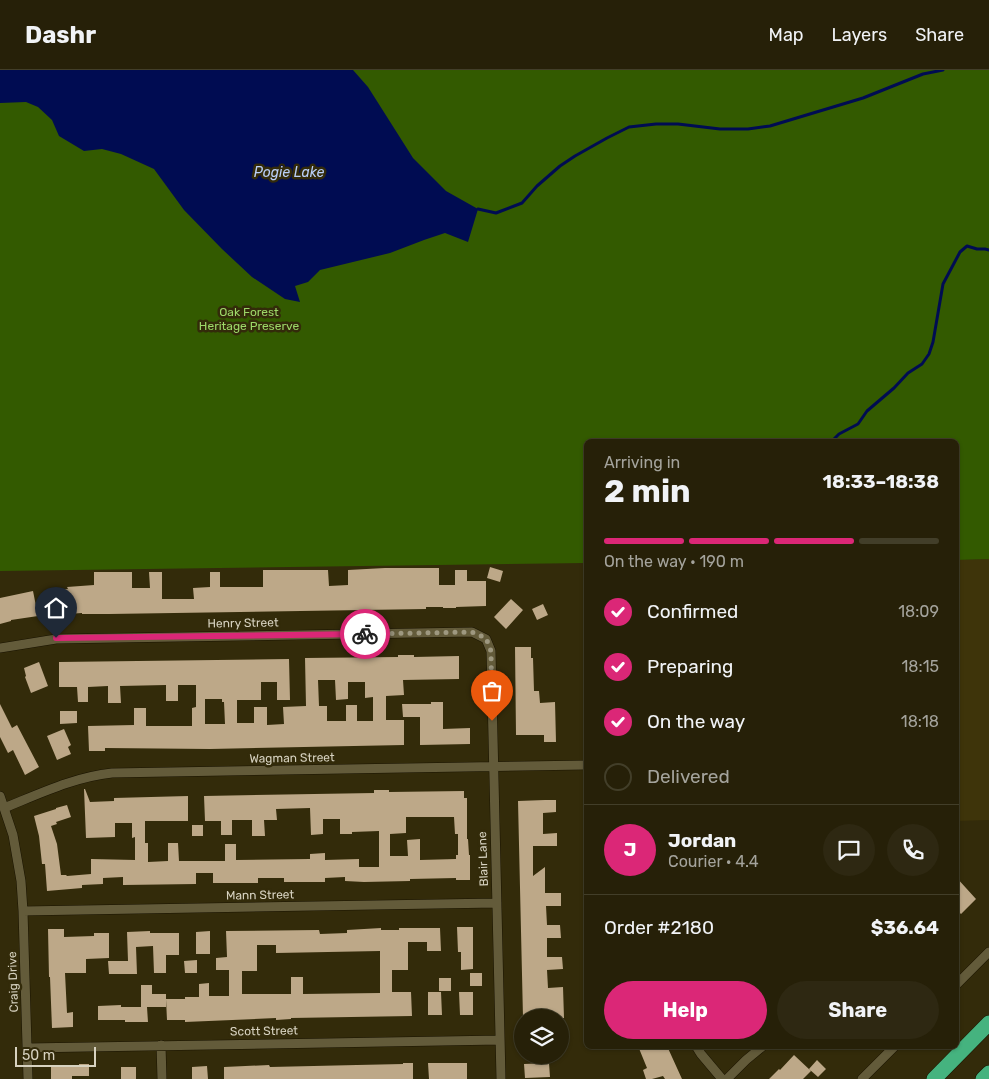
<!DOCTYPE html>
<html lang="en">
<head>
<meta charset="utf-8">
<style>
  body { margin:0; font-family:Rubik,sans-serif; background:#2e2812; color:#f1f3f6; height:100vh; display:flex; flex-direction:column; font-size:19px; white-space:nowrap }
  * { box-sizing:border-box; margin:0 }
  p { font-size:16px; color:#a4a39c }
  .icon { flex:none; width:28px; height:28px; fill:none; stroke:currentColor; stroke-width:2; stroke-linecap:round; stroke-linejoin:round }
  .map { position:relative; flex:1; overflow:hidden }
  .panel { position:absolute; left:584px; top:369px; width:375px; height:610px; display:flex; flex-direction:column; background:#262008; border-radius:8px; box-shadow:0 1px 4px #0004,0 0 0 1px #423e29 }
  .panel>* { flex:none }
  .buttons { position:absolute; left:514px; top:939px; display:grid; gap:10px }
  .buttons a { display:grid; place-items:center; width:55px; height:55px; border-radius:50%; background:#262008; box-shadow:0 1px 4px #0004,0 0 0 1px #423e29; font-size:25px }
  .scale { position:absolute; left:15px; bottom:12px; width:81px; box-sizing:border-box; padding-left:5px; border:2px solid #d7d2c0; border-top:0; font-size:14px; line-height:18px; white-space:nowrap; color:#d7d2c0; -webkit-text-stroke:4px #332b0a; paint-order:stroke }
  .pin { position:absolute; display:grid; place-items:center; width:42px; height:42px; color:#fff; margin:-51px -21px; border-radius:50% 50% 50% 0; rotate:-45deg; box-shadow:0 0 5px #0007 }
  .pin .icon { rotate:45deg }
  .courier { position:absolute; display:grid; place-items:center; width:50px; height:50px; margin:-25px; border:4px solid #db2777; border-radius:50%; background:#fff; color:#222; box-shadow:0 1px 6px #0007 }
  .headline em { font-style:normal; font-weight:700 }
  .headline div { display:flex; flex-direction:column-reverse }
  .headline { display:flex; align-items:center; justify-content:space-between; height:85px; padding:0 20px }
  h1 { font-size:32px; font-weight:700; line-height:38px }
  .bar { display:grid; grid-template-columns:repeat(4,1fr); gap:8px 5px; align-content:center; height:60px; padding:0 20px }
  .bar i { height:6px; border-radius:4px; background:#423e29 }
  .bar .current { background:#db2777 }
  .bar p { grid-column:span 4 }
  .line { display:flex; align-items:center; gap:12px; padding:0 20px; border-top:1px solid #423e29 }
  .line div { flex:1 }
  .round { display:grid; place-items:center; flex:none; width:52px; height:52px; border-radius:26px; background:#2e2812 }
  ol { padding:0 20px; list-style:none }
  li { display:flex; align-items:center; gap:15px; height:55px }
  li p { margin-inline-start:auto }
  li .icon { padding:5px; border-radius:50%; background:#db2777; color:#fff; stroke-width:4 }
  li:last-child { color:#a4a39c }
  li i { width:28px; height:28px; border:2px solid #423e29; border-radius:50% }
  .action { display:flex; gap:10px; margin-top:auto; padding:10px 20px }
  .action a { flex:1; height:58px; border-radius:30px; background:#db2777; color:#fff; font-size:20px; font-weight:700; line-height:58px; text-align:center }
  .action a+a { background:#2e2812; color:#f1f3f6 }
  header { display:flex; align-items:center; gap:30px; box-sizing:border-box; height:70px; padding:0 25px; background:#262008; border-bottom:1px solid #423e29 }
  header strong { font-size:24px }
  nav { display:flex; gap:28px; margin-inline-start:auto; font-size:18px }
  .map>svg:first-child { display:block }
  .built { fill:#3e340a }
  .green { fill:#335a00 }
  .water { fill:#000c52 }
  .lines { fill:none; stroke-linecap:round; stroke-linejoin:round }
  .stream { stroke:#000c52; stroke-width:3 }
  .building { fill:#bda888; fill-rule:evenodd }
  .minor-casing { stroke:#191300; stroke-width:10 }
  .motorway-casing { stroke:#191300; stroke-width:16 }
  .minor { stroke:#635b3a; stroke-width:9 }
  .motorway { stroke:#45b37f; stroke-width:15 }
  .done { stroke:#9e9880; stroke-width:5; stroke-dasharray:0 9 }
  .route { stroke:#db2777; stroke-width:6 }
  .labels { text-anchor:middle; stroke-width:5; stroke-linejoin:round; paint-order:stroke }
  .park-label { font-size:12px; fill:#9cd768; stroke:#332b0a }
  .street-label { font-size:12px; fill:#d7d2c0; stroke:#332b0a }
  .water-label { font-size:14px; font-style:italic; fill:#bad0f9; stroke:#332b0a }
</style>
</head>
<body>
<header>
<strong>Dashr</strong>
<nav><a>Map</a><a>Layers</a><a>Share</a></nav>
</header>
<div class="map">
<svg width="989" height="1009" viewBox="0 0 989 1009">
  <rect width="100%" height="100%" fill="#332b0a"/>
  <!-- built -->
  <path class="built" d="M989 489V750L956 751V490Z"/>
  <!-- green -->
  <path class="green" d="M0 0H989V489L956 490V371H586V493L0 501Z"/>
  <!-- water -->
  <path class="water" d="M0 0H353L368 17 413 88 446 121 478 139 468 172 445 163 424 170 390 183 320 200 308 212 295 216 300 232 285 229 252 207 222 179 184 140 154 99 121 84 102 79 84 81 59 66 52 50 38 37 26 32 0 33Z"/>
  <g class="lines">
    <!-- stream -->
    <path class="stream" d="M478 139 496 143 522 133 537 116 560 96 575 86 607 68 629 57 656 54H678L720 59H748L770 56 863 28 923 4 943 0
      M832 371 839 364 858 354 867 341 894 318 908 303 922 294 929 284 933 272 943 214 960 182 967 176 977 179H985L989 180"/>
  </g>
  <!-- building -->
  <path class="building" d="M490 497 503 501 500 512 487 508Z
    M385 498H439V515H455V500H467V511H486V536L456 537V538H443V537H426V539L109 544H82V543L53 545 51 521 68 519 67 517 94 515V502H132V518H150L149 502H162V529H194L193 518 210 517V502H220V517H263V500H328L329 516 348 515V500Z
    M33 521 38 546 11 550V551L0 554V528Z
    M511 529 523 540 506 559 494 547Z
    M543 534 548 545 537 550 532 539Z
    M515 577H531V588H533L534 621H539L540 633 555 632 556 672H544V665H516Z
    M398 585H414V587L459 586V609L403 610 404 625 386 626V650H404V675L210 679 105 678V681H89L88 656 134 655V638H146V656H192V638L196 637V615H178V631H166V615L120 616 121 633H108V616L88 617V632H78L77 617H59V592L289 589 290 630H277V612H261V630H237V653H254V637H267V655L284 654 283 637 306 636 305 588 398 587ZM318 610H335L336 630 348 629V612H365V628L373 627V651H357V635H346V651H327V636H319ZM205 629H222V632H224L225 654H205Z
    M39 592 48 616 31 623 25 607 26 606 24 598Z
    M431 632H443V659L470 658V674L420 675V647H403L402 634H431Z
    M0 634 12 658 17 655 39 697 25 705 13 680 8 683 0 667Z
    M60 641H77V653L60 654Z
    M64 659 71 675 68 677 71 684 57 690 47 666Z
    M84 719H85L90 732 114 731V728L188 726V751H145V773H148V792L168 791V773H178L179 791H225V774H236V790L310 789V784L325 783V790L359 789V797H379V761L352 762V764H340V749H323V764L311 765 310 738 276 739 277 750H264L265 766H252V750H232V765H221V751H205L204 726 374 723V720H389V722L464 721V728H467V769H468L469 785H470V810H456V808L410 809V811L364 812 345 811V807L325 808V812H284V808H258V813H213V803H196V814L123 815V807L103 808V814L82 815V818L47 821 45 794H42L39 766 34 746 56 739V738L67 735 71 747 56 752 57 754 51 756 57 774 61 805H66L67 806 91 804V789L135 790V767L132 768V753H115V767L86 768ZM406 747H454L455 764H458V785H456V789L420 790V769L407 770 408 786H390V764L406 763Z
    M545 730H556V742L543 743V764L557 763V776H533V806L545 797V823H561V836H546L547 855H560L561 868H547V887H562L563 899 547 900 548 918 563 917 564 948H523L518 731Z
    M192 755H203V766H192Z
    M956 807 976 829 961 844 956 839Z
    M457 857H473V899L461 900V882H458Z
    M381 858V860H399V858H440L441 881H427V872H408V900H392V922H411L412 946 291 948V949L276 950V948L185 952V950H167L166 929H185V927H199V914L209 913V926H229V900H216V888L227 887 226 861 319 860 320 864 347 863V860ZM257 875H276V883L380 881V923L303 924V907H291V924H242V901H257Z
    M48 859H64V867L94 866V863H109V888L86 889V903H65L67 943 73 942V957L52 958 50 907H49Z
    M150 861V863H179V885H166V903H154L153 876 136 877 137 904H109L108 891H128L127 862Z
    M210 861V884H196V862Z
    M197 890V903H185L184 891Z
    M470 903H482V916H470Z
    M439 908H451V921H439Z
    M141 915H152V924H166V937H141Z
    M428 922H441L442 945H428Z
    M459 922H473V945H460Z
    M121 935V937H147L148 952H125V950H98V936Z
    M638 976H667L682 1009H665L663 1006 652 1009H646L643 1000 647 998Z
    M794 985 811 1001 803 1009H769L779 999 780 1000Z
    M817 990 826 999 818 1007 809 999Z
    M403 993H413V1009H224V997L269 995 270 997 357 995 403 994Z
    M428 993H467V1009H429Z
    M549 993 550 1007 525 1008 524 994Z
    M79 994H89V1006H72V1009H51V996L79 995Z
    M207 996 208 1009H192V997Z
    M121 997H136V1009H121Z"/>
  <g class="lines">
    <defs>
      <path id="minor" d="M0 578 56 569 472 562 486 569 491 581 501 1009
        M0 726 13 765 21 811 23 841 28 1009
        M4 738C39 724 74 707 112 703L586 695
        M23 841 497 833
        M956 915 989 882
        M161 975 162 1009
        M696 976 701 984 722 1009
        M27 978 500 970
        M727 1009 746 990 763 976
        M862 1009 895 976"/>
      <path id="motorway" d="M934 1009 989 953
        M983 1009 989 1003"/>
    </defs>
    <!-- minor casing -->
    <use href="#minor" class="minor-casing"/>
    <!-- motorway casing -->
    <use href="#motorway" class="motorway-casing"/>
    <!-- minor -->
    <use href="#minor" class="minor"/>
    <!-- motorway -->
    <use href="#motorway" class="motorway"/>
  </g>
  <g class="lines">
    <!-- done -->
    <path class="done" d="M365 564 472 562 486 568 491 581 492 651"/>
    <!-- route -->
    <path class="route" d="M56 568 365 564"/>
  </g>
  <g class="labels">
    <!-- park labels -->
    <g class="park-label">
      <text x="249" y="246">Oak Forest<tspan x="249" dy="14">Heritage Preserve</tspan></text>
    </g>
    <!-- street labels -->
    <g class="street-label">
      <text transform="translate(243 553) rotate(-1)" y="4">Henry Street</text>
      <text transform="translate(292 688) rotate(-1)" y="4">Wagman Street</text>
      <text transform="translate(483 789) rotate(-92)" y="4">Blair Lane</text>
      <text transform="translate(260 825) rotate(-1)" y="4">Mann Street</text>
      <text transform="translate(13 912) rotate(-92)" y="4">Craig Drive</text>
      <text transform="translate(264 961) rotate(-1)" y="4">Scott Street</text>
    </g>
    <!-- water labels -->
    <g class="water-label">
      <text x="289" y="107">Pogie Lake</text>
    </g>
  </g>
</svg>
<div class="buttons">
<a><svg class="icon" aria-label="layers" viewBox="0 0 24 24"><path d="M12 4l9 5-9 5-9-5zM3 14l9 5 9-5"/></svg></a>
</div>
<div class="scale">50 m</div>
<div class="pin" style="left:492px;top:651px;background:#ea580c"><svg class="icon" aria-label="bag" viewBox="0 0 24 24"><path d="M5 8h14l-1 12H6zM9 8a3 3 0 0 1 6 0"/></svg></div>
<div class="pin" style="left:56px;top:568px;background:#1f2937"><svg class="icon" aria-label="home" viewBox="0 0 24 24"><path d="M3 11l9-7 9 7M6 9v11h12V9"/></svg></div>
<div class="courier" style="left:365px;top:564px"><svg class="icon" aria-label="bike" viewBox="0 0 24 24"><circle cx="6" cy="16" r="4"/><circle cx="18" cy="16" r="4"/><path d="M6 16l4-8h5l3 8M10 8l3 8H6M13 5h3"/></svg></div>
<section class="panel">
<div class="headline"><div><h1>2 min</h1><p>Arriving in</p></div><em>18:33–18:38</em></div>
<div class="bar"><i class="current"></i><i class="current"></i><i class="current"></i><i></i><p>On the way · 190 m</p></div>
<ol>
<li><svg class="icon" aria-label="check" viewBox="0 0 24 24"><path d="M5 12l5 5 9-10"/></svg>Confirmed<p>18:09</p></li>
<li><svg class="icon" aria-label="check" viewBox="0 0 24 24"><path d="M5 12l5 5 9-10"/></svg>Preparing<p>18:15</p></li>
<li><svg class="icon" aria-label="check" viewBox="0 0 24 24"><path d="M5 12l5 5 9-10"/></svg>On the way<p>18:18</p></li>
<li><i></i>Delivered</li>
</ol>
<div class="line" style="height:90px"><b class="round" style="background:#db2777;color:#fff">J</b><div><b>Jordan</b><p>Courier · 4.4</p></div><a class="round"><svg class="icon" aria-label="chat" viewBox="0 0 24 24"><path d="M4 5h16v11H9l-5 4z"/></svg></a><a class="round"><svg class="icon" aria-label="phone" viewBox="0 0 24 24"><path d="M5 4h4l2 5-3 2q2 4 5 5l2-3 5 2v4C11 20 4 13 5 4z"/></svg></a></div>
<div class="line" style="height:65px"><div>Order #2180</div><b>$36.64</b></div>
<div class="action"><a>Help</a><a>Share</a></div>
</section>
</div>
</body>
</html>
